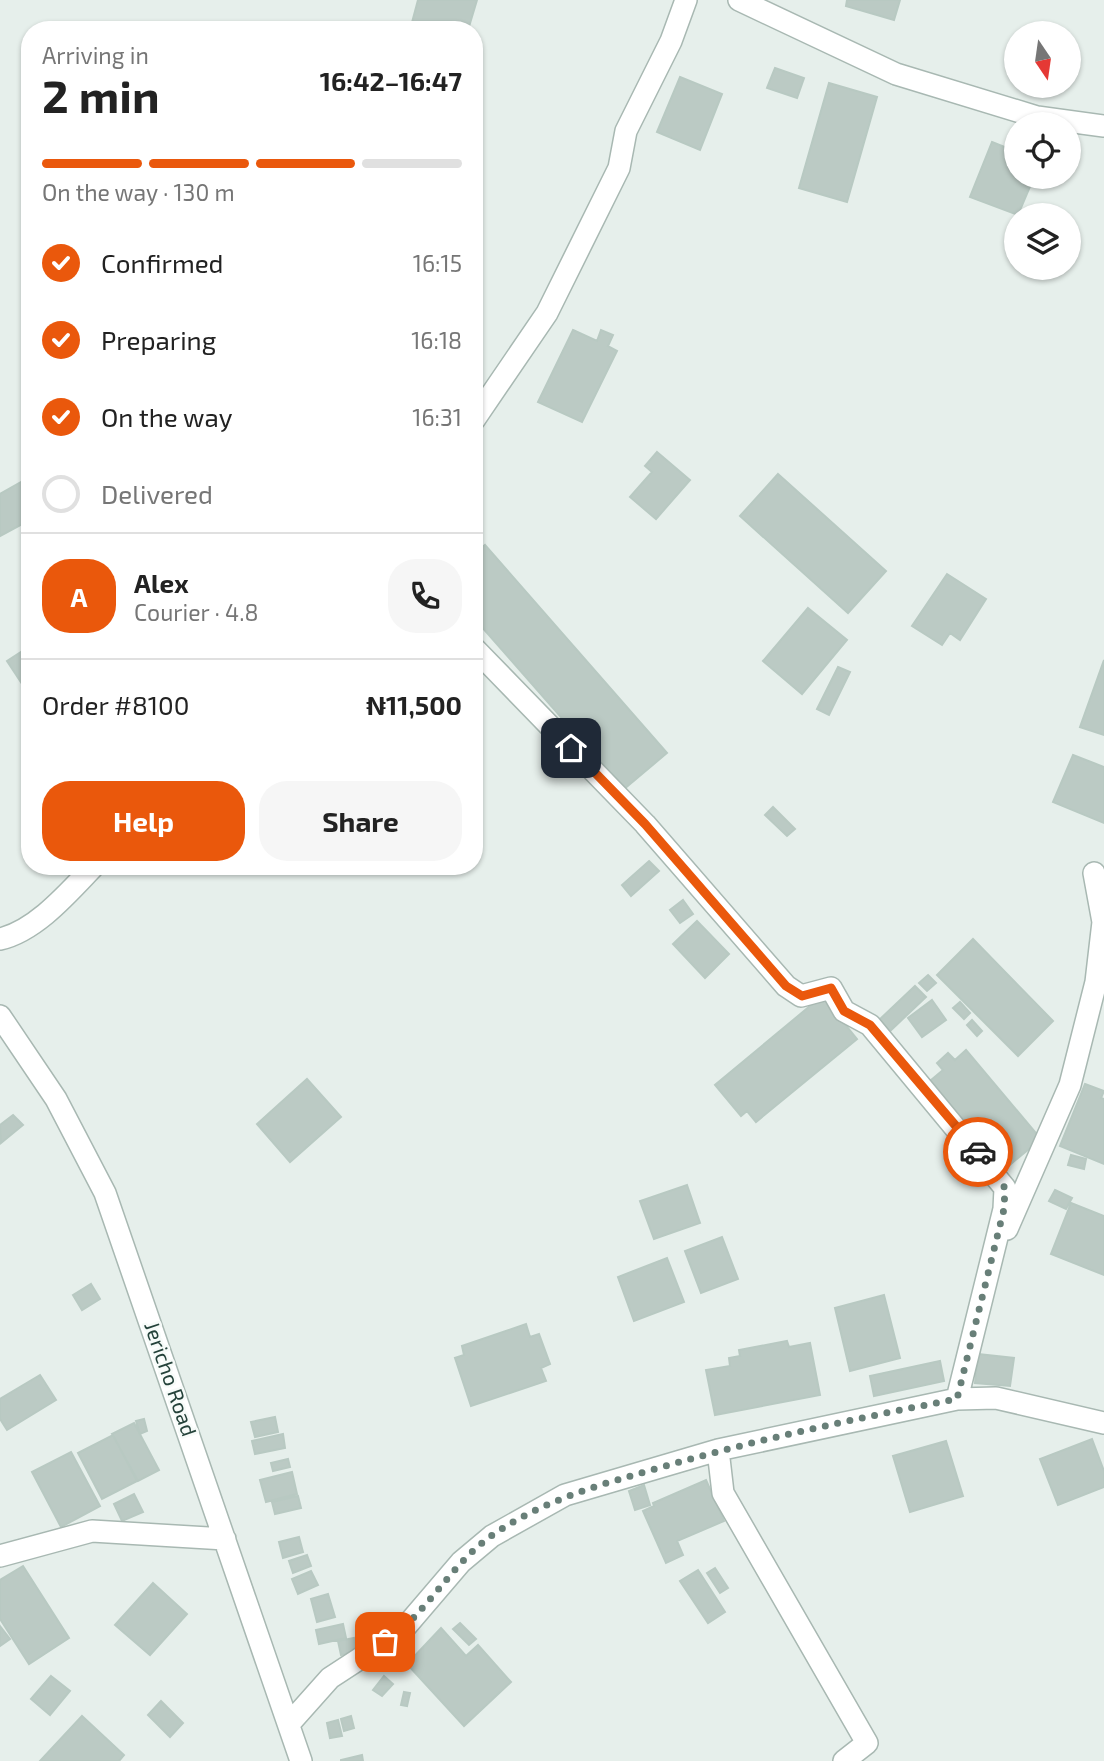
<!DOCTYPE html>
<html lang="en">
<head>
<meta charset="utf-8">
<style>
  body { margin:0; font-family:"Exo 2",sans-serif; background:#f6f6f6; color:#222; height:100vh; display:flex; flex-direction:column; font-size:26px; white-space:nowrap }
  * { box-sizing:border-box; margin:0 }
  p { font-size:23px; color:#767676 }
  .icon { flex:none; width:38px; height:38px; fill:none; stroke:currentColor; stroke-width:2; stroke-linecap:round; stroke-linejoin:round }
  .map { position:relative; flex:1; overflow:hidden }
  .drawer { position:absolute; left:21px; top:21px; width:462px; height:854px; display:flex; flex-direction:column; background:#fff; border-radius:28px; box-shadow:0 2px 5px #0004 }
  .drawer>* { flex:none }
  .needle { width:46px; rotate:167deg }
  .buttons { position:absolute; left:1004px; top:21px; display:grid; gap:14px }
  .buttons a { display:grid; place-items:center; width:77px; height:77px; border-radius:50%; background:#fff; box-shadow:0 2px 5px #0004; font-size:35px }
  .pin { position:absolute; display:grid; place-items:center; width:60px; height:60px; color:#fff; margin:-30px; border-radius:14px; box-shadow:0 4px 10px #0006 }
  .courier { position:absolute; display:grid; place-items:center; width:70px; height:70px; margin:-35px; border:5px solid #ea580c; border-radius:50%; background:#fff; color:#222; box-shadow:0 2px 9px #0007 }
  .summary em { font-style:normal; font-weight:700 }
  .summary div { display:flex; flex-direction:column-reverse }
  .summary { display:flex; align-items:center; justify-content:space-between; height:119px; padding:0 21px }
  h1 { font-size:46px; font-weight:700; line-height:52px }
  .bar { display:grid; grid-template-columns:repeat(4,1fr); gap:10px 7px; align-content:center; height:84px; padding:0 21px }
  .bar i { height:9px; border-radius:5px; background:#e0e0e0 }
  .bar .selected { background:#ea580c }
  .bar p { grid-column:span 4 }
  .line { display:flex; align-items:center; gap:18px; padding:0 21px; border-top:2px solid #e0e0e0 }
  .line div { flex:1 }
  .round { display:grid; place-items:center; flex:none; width:74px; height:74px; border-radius:28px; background:#f6f6f6 }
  ol { padding:0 21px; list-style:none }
  li { display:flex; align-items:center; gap:21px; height:77px }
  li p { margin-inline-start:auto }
  li .icon { padding:7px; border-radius:50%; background:#ea580c; color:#fff; stroke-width:4 }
  li:last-child { color:#767676 }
  li i { width:38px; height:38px; border:4px solid #e0e0e0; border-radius:50% }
  .cta { display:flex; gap:14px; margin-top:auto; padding:14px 21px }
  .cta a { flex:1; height:80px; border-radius:28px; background:#ea580c; color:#fff; font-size:28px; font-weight:700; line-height:80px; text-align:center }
  .cta a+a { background:#f6f6f6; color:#222 }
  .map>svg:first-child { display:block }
  .building { fill:#bbcac4; stroke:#b8c9c2; stroke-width:2 }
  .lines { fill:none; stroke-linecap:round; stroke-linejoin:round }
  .minor-casing { stroke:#a8b8b2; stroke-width:24 }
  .minor { stroke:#fff; stroke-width:21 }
  .done { stroke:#687f78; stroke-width:7; stroke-dasharray:0 12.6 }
  .route { stroke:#ea580c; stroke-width:9 }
  .labels { text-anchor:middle; stroke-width:5; stroke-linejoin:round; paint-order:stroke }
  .street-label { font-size:21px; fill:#24423a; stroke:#f7fbf9 }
</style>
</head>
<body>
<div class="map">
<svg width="1104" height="1761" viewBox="0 0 1104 1761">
  <rect width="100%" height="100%" fill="#e6efeb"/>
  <!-- building -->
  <path class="building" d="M418 0H477L468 30H410Z
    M847 0H900L894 20 846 6Z
    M775 68 804 78 797 98 767 88Z
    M680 77 722 94 700 150 657 132Z
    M829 83 877 97 847 202 799 188Z
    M992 142 1017 152V177H1034L1018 215 970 197Z
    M573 330 597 341 601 330 613 335 608 346 617 351 582 422 538 402Z
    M657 452 690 480 656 519 630 497 652 472 645 466Z
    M778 474 886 571 848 613 740 516Z
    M30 477V520L0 536V494Z
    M485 545 667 753 624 789 474 618V554Z
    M947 574 986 599 960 640 950 633 942 645 912 626Z
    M808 608 847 640 802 694 763 661Z
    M30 646V696L7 661Z
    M1104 660V735L1080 727Z
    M838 667 850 672 829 715 817 709Z
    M1073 755 1104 767V823L1053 802Z
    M773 807 795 829 787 836 765 815Z
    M649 861 659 871 631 896 622 885Z
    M683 900 693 914 680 923 670 910Z
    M697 921 729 954 705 978 673 944Z
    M973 939 1053 1021 1018 1056 937 975Z
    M928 975 936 983 927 991 919 983Z
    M915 986 926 997 889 1032 878 1021Z
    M822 996 857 1039 756 1122 747 1111 741 1116 715 1085Z
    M932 1000 946 1020 922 1037 908 1018Z
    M960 1002 970 1013 964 1019 953 1008Z
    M972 1020 982 1031 977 1036 967 1025Z
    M966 1050 1041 1139 1000 1173 925 1085 943 1070 937 1063 948 1053 955 1060Z
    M307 1079 341 1117 290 1162 257 1124Z
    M1085 1084 1104 1091 1101 1098 1104 1099V1164L1060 1146Z
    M13 1115 23 1125 1 1143 0 1125Z
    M1071 1155 1086 1159 1084 1169 1068 1165Z
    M687 1185 700 1223 654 1239 640 1201Z
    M1055 1190 1072 1198 1066 1209 1049 1201Z
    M1071 1203 1104 1216V1275L1051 1254Z
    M722 1237 738 1279 701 1293 685 1251Z
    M667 1258 684 1302 634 1321 618 1277Z
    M91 1284 100 1299 82 1310 73 1295Z
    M884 1295 900 1358 850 1371 835 1308Z
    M526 1324 530 1337 539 1334 550 1364 541 1368 546 1381 471 1406 455 1358 464 1355 462 1346Z
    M787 1341 789 1347 810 1343 820 1395 715 1415 706 1370 730 1366 729 1358 740 1356 739 1350Z
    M978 1354 1014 1358 1010 1386 975 1383Z
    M940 1361 944 1381 874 1396 870 1376Z
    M40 1375 56 1400 7 1430 0 1419V1399Z
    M275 1417 278 1432 255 1437 251 1422Z
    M144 1419 147 1431 140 1434 136 1421Z
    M134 1423 159 1470 138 1481 112 1434Z
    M283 1434 285 1448 255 1454 252 1441Z
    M113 1435 137 1481 102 1499 78 1453Z
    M1092 1439 1104 1471V1487L1058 1505 1040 1459Z
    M946 1441 963 1496 910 1512 893 1456Z
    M71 1452 100 1506 61 1527 32 1472Z
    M288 1459 290 1467 273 1471 271 1463Z
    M292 1472 297 1494 266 1502 260 1480Z
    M706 1480 724 1521 677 1541 683 1555 666 1563 643 1511 654 1506 653 1503Z
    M644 1485 650 1505 635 1510 629 1491Z
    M134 1494 143 1512 122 1521 114 1504Z
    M298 1496 301 1508 275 1514 272 1502Z
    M299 1537 303 1552 283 1558 279 1542Z
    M307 1555 311 1566 293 1573 289 1561Z
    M23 1566 69 1638 29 1664 0 1619V1580Z
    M715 1568 728 1588 720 1593 707 1573Z
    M698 1570 725 1612 708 1623 680 1581Z
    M311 1571 318 1585 298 1594 292 1579Z
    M153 1583 187 1614 150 1655 115 1625Z
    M328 1594 335 1617 317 1622 311 1599Z
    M460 1623 476 1639 469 1645 453 1629Z
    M343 1624 346 1638 319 1644 316 1630Z
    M0 1626 10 1639 0 1646Z
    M441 1628 466 1656 478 1645 511 1682 464 1726 407 1664Z
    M354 1638 357 1651 341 1655 338 1641Z
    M51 1676 70 1691 50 1715 31 1699Z
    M384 1676 393 1684 382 1696 373 1690Z
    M404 1692 410 1693 407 1706 401 1705Z
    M161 1701 183 1723 170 1737 148 1715Z
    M82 1716 124 1755 119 1761H40Z
    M351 1716 354 1728 344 1731 341 1719Z
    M338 1720 342 1736 330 1738 327 1723Z
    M362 1755 363 1761H341V1760Z"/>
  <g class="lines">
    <defs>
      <path id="minor" d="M739 0 896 74 1037 117 1104 126
        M474 420 547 313 619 168 626 131 671 41 686 0
        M474 648 645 824 786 986 801 996 831 988 844 1011 870 1025 1005 1188 1004 1209 957 1399
        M0 939C36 931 69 892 94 866
        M0 1016 56 1099 105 1193 301 1761
        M1007 1229 1070 1085 1096 982 1103 922 1094 873
        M718 1450 723 1493 867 1743 844 1761
        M0 1556 92 1531 225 1539
        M289 1724 330 1678 402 1631 461 1562 492 1536 565 1495 718 1450 957 1399 996 1398 1104 1423"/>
    </defs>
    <!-- minor casing -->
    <use href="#minor" class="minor-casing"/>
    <!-- minor -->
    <use href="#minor" class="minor"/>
  </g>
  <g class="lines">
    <!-- done -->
    <path class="done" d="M385 1642C428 1613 451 1563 494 1534 546 1499 602 1484 662 1467 759 1439 858 1418 957 1399L1004 1209 1005 1188 978 1152"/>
    <!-- route -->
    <path class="route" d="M571 748 645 824 786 986 802 996 831 988 844 1011 870 1025 978 1152"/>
  </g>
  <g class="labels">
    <!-- street labels -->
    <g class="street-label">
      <text transform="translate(170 1379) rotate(71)" y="7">Jericho Road</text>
    </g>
  </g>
</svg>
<div class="buttons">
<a><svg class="needle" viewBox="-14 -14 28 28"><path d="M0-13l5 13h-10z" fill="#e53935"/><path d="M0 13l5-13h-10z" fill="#767676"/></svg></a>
<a><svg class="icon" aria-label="locate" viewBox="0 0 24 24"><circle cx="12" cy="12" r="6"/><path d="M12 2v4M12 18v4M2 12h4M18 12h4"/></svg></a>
<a><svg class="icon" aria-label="layers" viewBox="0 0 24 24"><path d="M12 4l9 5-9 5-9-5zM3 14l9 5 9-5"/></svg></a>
</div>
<div class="pin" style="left:385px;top:1642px;background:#ea580c"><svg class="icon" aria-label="bag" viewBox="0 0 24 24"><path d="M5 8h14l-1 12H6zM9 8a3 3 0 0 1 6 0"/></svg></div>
<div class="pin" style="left:571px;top:748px;background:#1f2937"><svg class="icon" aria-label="home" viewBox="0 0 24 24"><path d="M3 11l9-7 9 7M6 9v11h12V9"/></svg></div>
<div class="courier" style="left:978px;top:1152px"><svg class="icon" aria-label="car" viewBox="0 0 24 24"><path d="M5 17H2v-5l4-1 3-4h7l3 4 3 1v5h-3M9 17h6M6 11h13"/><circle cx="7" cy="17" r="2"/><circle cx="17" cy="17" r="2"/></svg></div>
<section class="drawer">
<div class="summary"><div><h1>2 min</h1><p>Arriving in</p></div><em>16:42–16:47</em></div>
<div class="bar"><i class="selected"></i><i class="selected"></i><i class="selected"></i><i></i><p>On the way · 130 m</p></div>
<ol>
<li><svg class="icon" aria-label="check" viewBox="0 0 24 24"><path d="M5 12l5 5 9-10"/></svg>Confirmed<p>16:15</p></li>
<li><svg class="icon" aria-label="check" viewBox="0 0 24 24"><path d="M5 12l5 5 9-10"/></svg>Preparing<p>16:18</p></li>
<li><svg class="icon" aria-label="check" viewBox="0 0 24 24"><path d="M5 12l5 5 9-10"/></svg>On the way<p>16:31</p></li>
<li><i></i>Delivered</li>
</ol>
<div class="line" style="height:126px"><b class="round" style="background:#ea580c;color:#fff">A</b><div><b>Alex</b><p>Courier · 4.8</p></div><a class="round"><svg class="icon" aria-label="phone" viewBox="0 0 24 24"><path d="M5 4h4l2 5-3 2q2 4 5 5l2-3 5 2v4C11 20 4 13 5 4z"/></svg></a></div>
<div class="line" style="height:91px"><div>Order #8100</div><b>₦11,500</b></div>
<div class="cta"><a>Help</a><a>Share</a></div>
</section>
</div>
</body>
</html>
